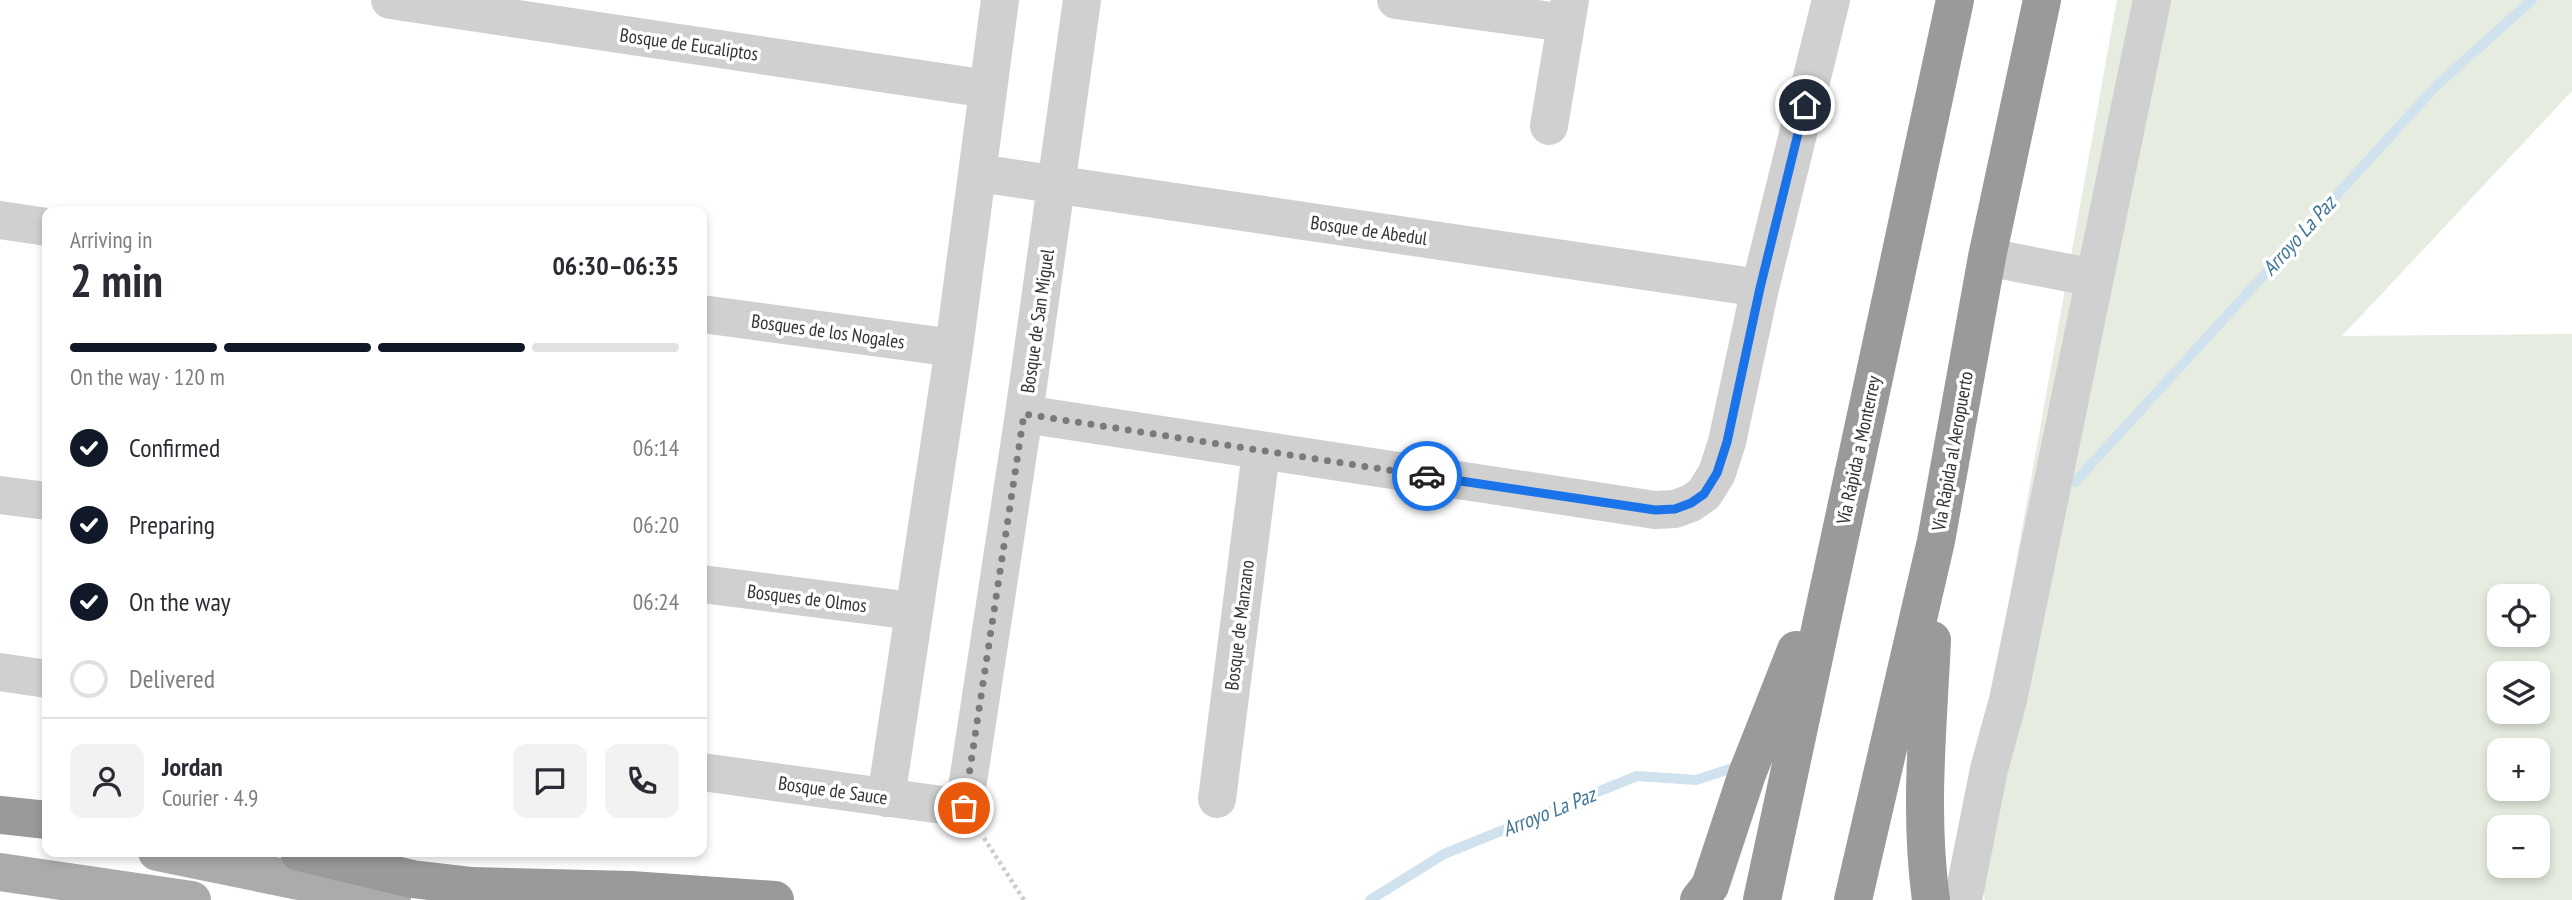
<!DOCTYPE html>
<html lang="en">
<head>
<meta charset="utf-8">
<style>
  body { margin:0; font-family:"PT Sans Narrow",sans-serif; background:#f2f2f3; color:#2b2b33; height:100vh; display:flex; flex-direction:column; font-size:26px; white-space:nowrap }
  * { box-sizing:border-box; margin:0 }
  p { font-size:23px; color:#7c7c81 }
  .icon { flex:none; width:38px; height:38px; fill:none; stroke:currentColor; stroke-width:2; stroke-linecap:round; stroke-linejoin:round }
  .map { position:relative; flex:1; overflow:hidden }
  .drawer { position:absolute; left:42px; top:206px; width:665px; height:651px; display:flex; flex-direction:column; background:#fff; border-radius:14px; box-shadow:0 4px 10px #0003 }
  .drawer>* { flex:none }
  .fabs { position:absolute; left:2487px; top:584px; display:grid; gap:14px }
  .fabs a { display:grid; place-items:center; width:63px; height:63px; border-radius:14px; background:#fff; box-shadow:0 4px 10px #0003; font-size:35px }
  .pin { position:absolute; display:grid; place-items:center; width:60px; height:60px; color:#fff; margin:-30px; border:4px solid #fff; border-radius:50%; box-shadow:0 2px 7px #0007 }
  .courier { position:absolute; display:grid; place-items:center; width:70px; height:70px; margin:-35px; border:5px solid #1a73e8; border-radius:50%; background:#fff; color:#222; box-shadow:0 2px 9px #0007 }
  .headline em { font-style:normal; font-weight:800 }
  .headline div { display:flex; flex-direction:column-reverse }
  .headline { display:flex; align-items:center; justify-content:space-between; height:119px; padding:0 28px }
  h1 { font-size:46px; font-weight:800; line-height:52px }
  .bar { display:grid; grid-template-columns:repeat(4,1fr); gap:10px 7px; align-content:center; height:84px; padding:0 28px }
  .bar i { height:9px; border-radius:5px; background:#e1e1e2 }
  .bar .selected { background:#111827 }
  .bar p { grid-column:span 4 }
  .line { display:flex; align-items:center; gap:18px; padding:0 28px; border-top:2px solid #e1e1e2 }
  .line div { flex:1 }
  .round { display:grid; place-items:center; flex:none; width:74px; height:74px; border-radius:14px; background:#f2f2f3 }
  ol { padding:0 28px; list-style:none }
  li { display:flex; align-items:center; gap:21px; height:77px }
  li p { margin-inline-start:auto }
  li .icon { padding:7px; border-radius:50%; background:#111827; color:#fff; stroke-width:4 }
  li:last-child { color:#7c7c81 }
  li i { width:38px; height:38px; border:4px solid #e1e1e2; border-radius:50% }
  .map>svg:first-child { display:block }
  .green { fill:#e6ecdf; fill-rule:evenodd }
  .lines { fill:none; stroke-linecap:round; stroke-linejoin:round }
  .stream { stroke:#cfe2ee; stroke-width:10 }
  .path { stroke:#cdcdcd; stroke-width:4.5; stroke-dasharray:3.5 3.5; stroke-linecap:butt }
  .minor { stroke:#d0d0d0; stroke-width:38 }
  .major { stroke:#ababab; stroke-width:38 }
  .highway { stroke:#9a9a9a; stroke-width:38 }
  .done { stroke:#7a7a7a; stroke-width:7; stroke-dasharray:0 12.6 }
  .route { stroke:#1a73e8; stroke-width:9 }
  .labels { text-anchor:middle; stroke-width:7; stroke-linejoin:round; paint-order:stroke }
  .street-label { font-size:19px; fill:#333; stroke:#fff }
  .water-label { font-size:21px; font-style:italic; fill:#3f7597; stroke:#fff }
</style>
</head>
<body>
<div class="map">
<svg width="2572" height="900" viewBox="0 0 2572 900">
  <rect width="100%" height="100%" fill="#fff"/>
  <!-- green -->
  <path class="green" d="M2117 0H2572V91L2342 336 2572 334V900H1985L1967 835ZM2499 597H2538V635H2499ZM2499 674H2538V712H2499ZM2499 751H2538V789H2499ZM2499 828H2538V866H2499Z"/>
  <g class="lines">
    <!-- stream -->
    <path class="stream" d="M2075 482 2437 85 2532 0
      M1370 900 1444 854 1637 776 1696 780 1739 766"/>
    <!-- path -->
    <path class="path" d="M984 838 1024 900"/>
    <!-- minor -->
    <path class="minor" d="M390 0 988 89
      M1396 0 1566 23
      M1549 126 1570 0
      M978 173 1760 288
      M0 220 47 227
      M1987 257 2095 278
      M702 314 954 348
      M1024 414 1655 510 1675 509 1691 503 1704 494 1717 473 1727 442 1760 288 1831 0
      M0 495 47 501
      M702 584 913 611
      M0 672 47 679
      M702 772 964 808 1024 414 1082 0
      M886 798 954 348 1000 0
      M1217 799 1261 452
      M1963 900 1989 769 2008 700 2152 0"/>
    <!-- major -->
    <path class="major" d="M157 852 392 900
      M0 872 192 900"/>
    <!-- highway -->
    <path class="highway" d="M0 815 47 820
      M299 852 412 879 472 886 631 890 775 900
      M1699 900 1710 886 1747 774 1796 650
      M1762 900 1955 0
      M1853 900 1936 541 1987 257 2042 0
      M1931 900C1919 813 1928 728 1932 640"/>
  </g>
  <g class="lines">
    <!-- done -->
    <path class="done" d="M964 808 1024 414 1427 476"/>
    <!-- route -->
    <path class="route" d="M1427 476 1655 510 1675 509 1691 503 1704 494 1717 473 1727 442 1760 288 1805 105"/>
  </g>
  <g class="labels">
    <!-- street labels -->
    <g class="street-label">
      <text transform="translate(689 44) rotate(8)" y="7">Bosque de Eucaliptos</text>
      <text transform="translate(1369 230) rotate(8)" y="7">Bosque de Abedul</text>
      <text transform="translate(1037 321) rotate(-82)" y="7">Bosque de San Miguel</text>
      <text transform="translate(828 331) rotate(8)" y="7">Bosques de los Nogales</text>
      <text transform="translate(1858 450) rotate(-78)" y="7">Vía Rápida a Monterrey</text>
      <text transform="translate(1952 451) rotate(-80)" y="7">Vía Rápida al Aeropuerto</text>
      <text transform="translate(807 598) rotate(7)" y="7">Bosques de Olmos</text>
      <text transform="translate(1239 625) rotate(-83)" y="7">Bosque de Manzano</text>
      <text transform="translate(833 790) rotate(8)" y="7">Bosque de Sauce</text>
    </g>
    <!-- water labels -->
    <g class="water-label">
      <text transform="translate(2299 236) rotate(-48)" y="7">Arroyo La Paz</text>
      <text transform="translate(1549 812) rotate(-22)" y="7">Arroyo La Paz</text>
    </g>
  </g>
</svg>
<div class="fabs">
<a><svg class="icon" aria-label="locate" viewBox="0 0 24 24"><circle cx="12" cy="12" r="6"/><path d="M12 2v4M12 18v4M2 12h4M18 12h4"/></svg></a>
<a><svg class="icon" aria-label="layers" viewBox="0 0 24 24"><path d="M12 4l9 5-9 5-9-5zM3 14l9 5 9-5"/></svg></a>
<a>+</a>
<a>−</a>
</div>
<div class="pin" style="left:964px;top:808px;background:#ea580c"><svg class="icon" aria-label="bag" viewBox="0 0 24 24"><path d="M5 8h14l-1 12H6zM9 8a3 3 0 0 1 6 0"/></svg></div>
<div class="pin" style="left:1805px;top:105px;background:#1f2937"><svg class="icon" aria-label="home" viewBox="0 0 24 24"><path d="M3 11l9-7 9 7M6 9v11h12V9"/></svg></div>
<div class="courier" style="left:1427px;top:476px"><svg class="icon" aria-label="car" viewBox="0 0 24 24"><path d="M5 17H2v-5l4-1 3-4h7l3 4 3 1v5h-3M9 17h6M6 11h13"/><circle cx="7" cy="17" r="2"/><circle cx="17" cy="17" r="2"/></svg></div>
<section class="drawer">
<div class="headline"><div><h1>2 min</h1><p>Arriving in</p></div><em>06:30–06:35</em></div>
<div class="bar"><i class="selected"></i><i class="selected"></i><i class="selected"></i><i></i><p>On the way · 120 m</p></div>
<ol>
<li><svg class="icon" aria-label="check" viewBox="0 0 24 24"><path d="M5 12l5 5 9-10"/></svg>Confirmed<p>06:14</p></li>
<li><svg class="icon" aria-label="check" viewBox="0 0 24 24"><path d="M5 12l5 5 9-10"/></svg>Preparing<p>06:20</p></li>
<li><svg class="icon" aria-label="check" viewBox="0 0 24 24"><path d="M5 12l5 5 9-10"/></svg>On the way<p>06:24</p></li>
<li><i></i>Delivered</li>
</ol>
<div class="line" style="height:126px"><a class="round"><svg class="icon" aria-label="person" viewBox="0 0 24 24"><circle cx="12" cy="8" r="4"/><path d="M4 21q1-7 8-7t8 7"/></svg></a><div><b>Jordan</b><p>Courier · 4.9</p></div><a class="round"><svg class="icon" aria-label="chat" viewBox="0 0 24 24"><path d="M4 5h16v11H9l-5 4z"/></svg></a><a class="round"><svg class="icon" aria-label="phone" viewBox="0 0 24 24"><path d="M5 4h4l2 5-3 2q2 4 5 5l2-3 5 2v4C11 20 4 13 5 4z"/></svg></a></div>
</section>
</div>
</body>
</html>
